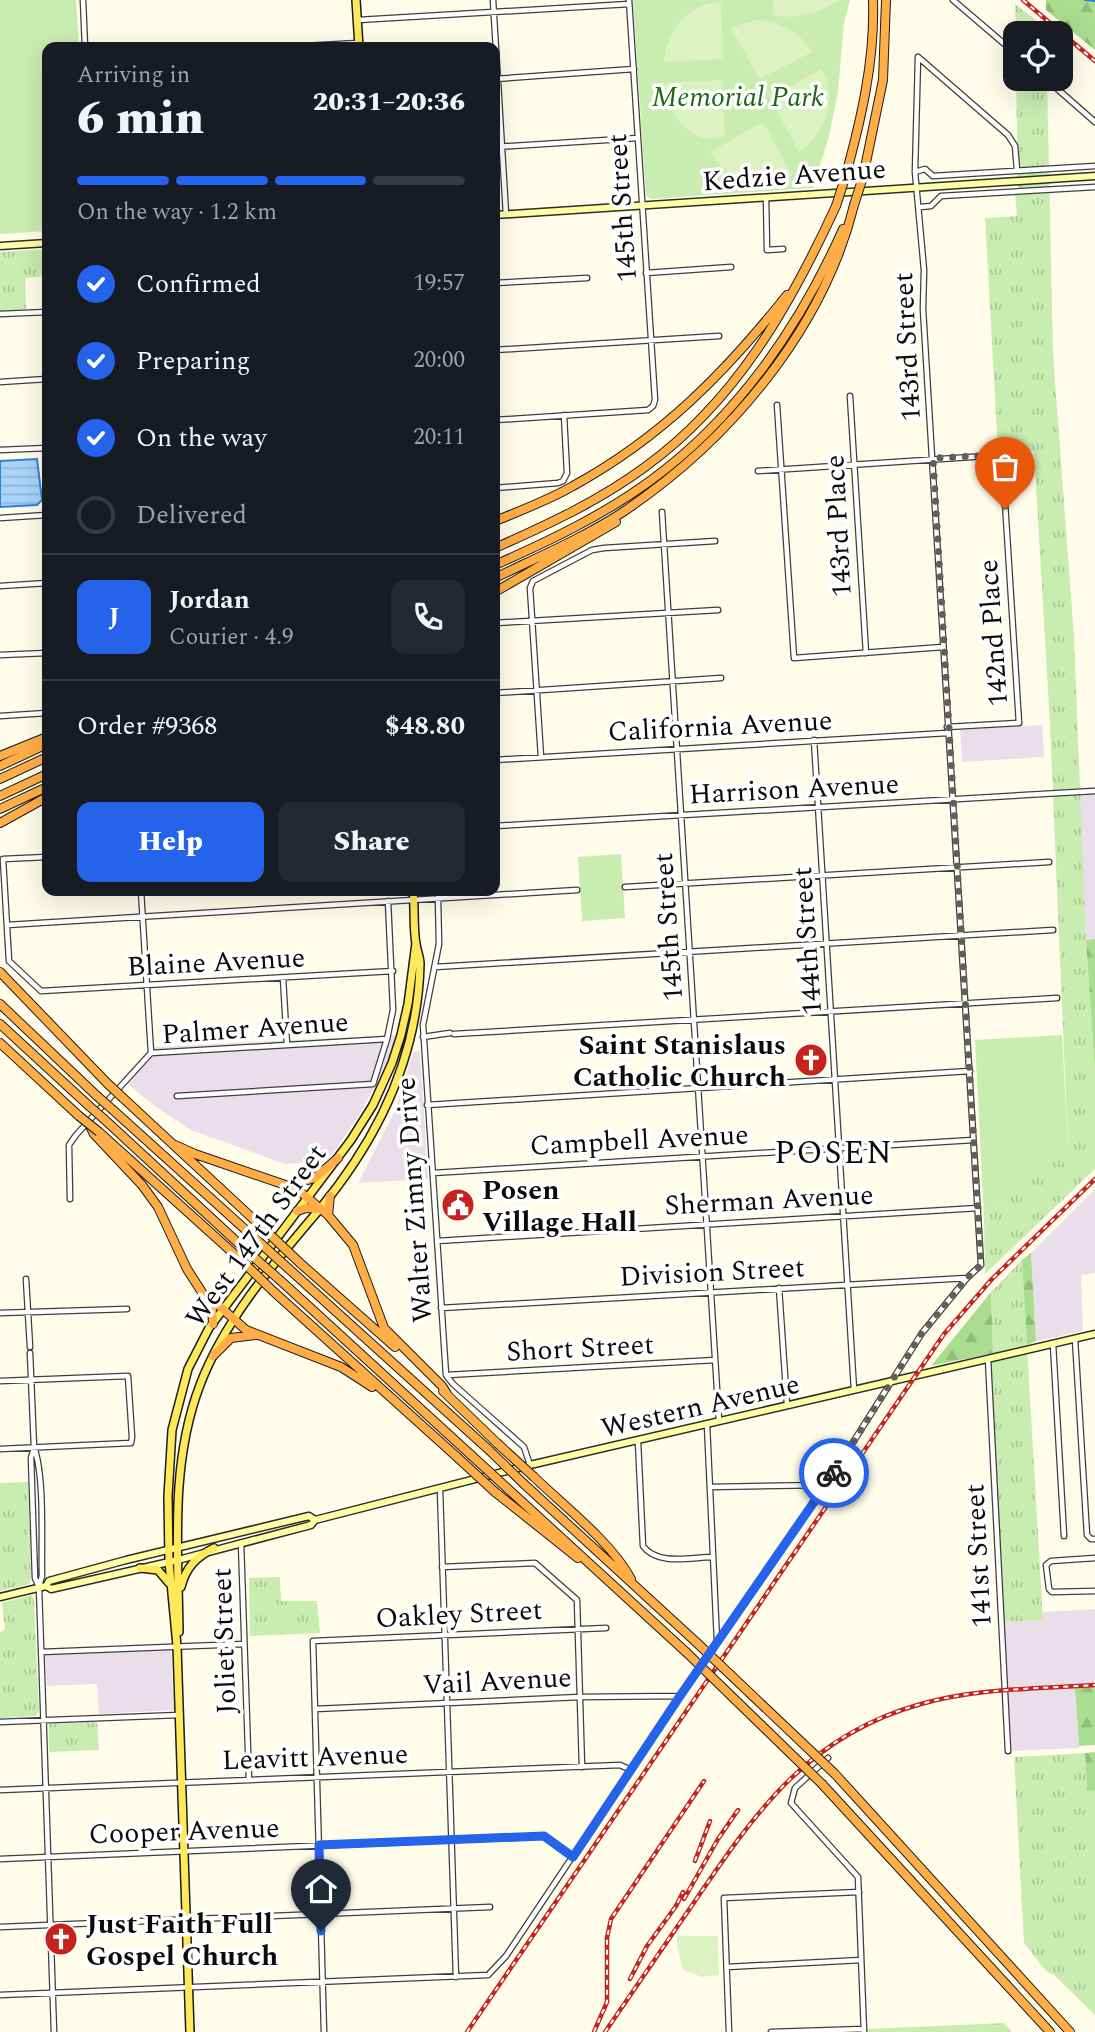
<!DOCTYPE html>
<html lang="en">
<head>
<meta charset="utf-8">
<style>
  body { margin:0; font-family:Spectral,serif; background:#242831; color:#f1f3f6; height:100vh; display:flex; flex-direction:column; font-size:26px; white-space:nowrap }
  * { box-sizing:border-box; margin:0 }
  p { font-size:23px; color:#9ea1a6 }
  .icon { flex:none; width:38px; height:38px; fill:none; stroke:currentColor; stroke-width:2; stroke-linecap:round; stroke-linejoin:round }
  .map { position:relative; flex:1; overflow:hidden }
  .panel { position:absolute; left:42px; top:42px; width:458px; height:854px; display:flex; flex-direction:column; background:#171b24; border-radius:14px; box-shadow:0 7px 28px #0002 }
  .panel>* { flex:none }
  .controls { position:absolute; left:1003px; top:21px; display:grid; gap:14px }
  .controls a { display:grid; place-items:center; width:70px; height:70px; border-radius:14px; background:#171b24; box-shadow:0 7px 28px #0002; font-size:35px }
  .pin { position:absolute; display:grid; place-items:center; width:60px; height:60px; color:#fff; margin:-72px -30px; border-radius:50% 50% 50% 0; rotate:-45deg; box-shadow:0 0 7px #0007 }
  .pin .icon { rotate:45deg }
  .courier { position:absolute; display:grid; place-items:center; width:70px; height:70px; margin:-35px; border:5px solid #2563eb; border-radius:50%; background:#fff; color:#222; box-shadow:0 2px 9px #0007 }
  .headline em { font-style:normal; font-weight:800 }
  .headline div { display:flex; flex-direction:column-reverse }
  .headline { display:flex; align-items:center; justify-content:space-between; height:119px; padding:0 35px }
  h1 { font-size:46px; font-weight:800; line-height:52px }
  .bar { display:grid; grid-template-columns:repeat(4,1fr); gap:10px 7px; align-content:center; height:84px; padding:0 35px }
  .bar i { height:9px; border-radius:5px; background:#363941 }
  .bar .on { background:#2563eb }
  .bar p { grid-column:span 4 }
  .line { display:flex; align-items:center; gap:18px; padding:0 35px; border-top:2px solid #363941 }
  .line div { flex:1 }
  .round { display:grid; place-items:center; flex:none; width:74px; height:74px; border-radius:14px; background:#242831 }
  ol { padding:0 35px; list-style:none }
  li { display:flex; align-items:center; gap:21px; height:77px }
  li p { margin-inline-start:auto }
  li .icon { padding:7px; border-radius:50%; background:#2563eb; color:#fff; stroke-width:4 }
  li:last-child { color:#9ea1a6 }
  li i { width:38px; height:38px; border:4px solid #363941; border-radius:50% }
  .action { display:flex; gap:14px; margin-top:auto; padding:14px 35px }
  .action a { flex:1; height:80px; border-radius:14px; background:#2563eb; color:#fff; font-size:28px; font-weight:800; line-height:80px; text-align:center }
  .action a+a { background:#242831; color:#f1f3f6 }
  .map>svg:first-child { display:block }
  .industrial { fill:#ebdeeb }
  .grass { fill:url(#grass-tufts) }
  .forest { fill:url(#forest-firs) }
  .park { fill:#c9ecb1 }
  .pitch { fill:#ddf2c3 }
  .water { fill:url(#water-rules); stroke:#2c81d6; stroke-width:2 }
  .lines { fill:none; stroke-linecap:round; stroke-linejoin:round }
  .stream { stroke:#2c81d6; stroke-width:2 }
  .minor-casing { stroke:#3e3e3e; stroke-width:7 }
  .secondary-casing { stroke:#2d2d2d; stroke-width:9 }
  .primary-casing { stroke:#1c1c1c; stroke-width:10 }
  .motorway-casing { stroke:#1c1c1c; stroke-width:10 }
  .minor { stroke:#fff; stroke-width:4.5 }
  .secondary { stroke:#fffea4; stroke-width:6 }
  .primary { stroke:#ffe859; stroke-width:7 }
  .motorway { stroke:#ffae47; stroke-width:8 }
  .rail-casing { stroke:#c4241b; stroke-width:4.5 }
  .rail { stroke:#fff; stroke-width:2; stroke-dasharray:5; stroke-linecap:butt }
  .motorway-bridge-casing { stroke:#1c1c1c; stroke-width:10; stroke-linecap:butt }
  .motorway-bridge { stroke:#ffae47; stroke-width:8 }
  .done { stroke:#606059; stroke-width:7; stroke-dasharray:0 12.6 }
  .route { stroke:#2563eb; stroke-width:9 }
  .labels { text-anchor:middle; stroke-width:7; stroke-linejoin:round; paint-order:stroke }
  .park-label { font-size:28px; font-style:italic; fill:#206618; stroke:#fff }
  .street-label { font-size:28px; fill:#0b0b0b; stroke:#fff }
  .poi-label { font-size:28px; font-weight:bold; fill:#0b0b0b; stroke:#fff; text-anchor:start }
  .quarter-label { font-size:32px; letter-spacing:2px; fill:#0b0b0b; stroke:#fff }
</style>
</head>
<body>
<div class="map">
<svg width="1095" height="2032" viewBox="0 0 1095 2032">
  <defs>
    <pattern id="grass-tufts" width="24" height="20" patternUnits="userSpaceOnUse" patternTransform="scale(1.75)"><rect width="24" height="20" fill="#c9ecb1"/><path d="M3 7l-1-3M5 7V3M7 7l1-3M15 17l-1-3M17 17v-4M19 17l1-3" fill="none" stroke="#abc997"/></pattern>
    <pattern id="forest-firs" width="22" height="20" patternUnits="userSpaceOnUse" patternTransform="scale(1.75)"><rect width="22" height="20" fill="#aadd8f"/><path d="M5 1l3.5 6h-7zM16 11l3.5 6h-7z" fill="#91bc7a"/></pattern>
    <pattern id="water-rules" width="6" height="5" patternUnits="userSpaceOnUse" patternTransform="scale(1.75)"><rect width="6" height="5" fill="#aad4fa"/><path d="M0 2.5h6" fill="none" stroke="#91b5d5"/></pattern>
  </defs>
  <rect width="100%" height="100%" fill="#fffde9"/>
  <!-- industrial -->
  <path class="industrial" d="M1042 725 1044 757 962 762 960 730Z
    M1095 787V939L1086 940 1079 788Z
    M396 1035 386 1066 358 1117 328 1160 285 1164 191 1130 152 1104 122 1079 145 1053 154 1047Z
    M420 1051 428 1179 358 1183 395 1111 413 1052Z
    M1095 1189V1273L1081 1275 1083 1331 1036 1341 1031 1253Z
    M1095 1609V1687L1075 1689 1079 1748 1008 1751 1001 1622 1043 1620V1612Z
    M171 1650 174 1710 99 1714 97 1684 47 1686 45 1655Z"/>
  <!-- grass -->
  <path class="grass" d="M1015 4 1046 28V33H1016Z
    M1016 79H1047L1053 355 1074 637 1086 940 1095 1073V1169L985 1274 984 1218 1068 1146 1050 725 1034 451H998L985 218 1017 216 1015 193 1018 192Z
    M47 249V276L25 278 26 309 0 311V252Z
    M1022 1260 1043 1620 1001 1622 988 1359 993 1353 991 1292Z
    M28 1482 31 1578 29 1584 0 1591V1483Z
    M280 1577 281 1601H317L320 1633 250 1636 249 1578Z
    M31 1595 34 1599 39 1711 36 1716 0 1718V1632L5 1630 2 1603Z
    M97 1722 99 1750 49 1752V1724Z
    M1085 1753 1087 1790 1095 1791V2015L1054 1975 1046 1971 1024 1943 1014 1757Z
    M1004 2023 1012 2032H798Z"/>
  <!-- forest -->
  <path class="forest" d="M1046 0H1095V50L1046 10Z
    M1095 939V1073L1086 940Z
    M1031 1253 1036 1341 1027 1345 1022 1260Z
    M991 1292 993 1353 931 1366Z
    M1095 1687V1745L1079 1746 1075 1688Z
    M1095 1752V1791L1087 1790 1085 1753Z"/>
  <!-- park -->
  <path class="park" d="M0 0H76L79 47H47V231L0 234Z
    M633 0H850L844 23 838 92 829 136 813 188 652 199 646 196Z
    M621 854 625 918 582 921 578 857Z
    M1062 1035 1068 1147 984 1218 975 1040Z"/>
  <!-- pitch -->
  <path class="pitch" d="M772 0H840C815 15 803 18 774 16Z
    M721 2 723 59 664 62C667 29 687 4 721 2Z
    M757 20C781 21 799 32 812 52L759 79 731 27Z
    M822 69C838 99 826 134 799 152L770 98Z
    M722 80 725 136C688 148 669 112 662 83Z
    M761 123 764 124 792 176C761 191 728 181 710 152Z
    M677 1936H718L719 1975 702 1977 683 1970 677 1947Z"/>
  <!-- water -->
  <path class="water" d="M37 459 42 500 37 505 0 507V461Z"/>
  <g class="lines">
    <!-- stream -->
    <path class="stream" d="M1085 0 1095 1"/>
    <defs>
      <path id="minor" d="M83 0 85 47
        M493 0 506 214
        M953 0 1015 53
        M358 20 629 4
        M285 47 358 43
        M918 57 1008 135 1015 146 1017 170
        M495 79 634 69
        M1046 79 1095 122
        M495 147 638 138
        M915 172 925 169 933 176 1095 166
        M766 198 767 250 783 249
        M920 207 931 206 941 196 1095 187
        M646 273 731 267
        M495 283 587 278
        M0 314 47 312
        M495 350 719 336
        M0 382 47 379
        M850 396 866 653
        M777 405 794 658 943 647
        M495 420 648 410 653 406 655 400 629 0
        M0 450 47 448
        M758 471 1002 455 1019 723 947 727
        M495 488 558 483 563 481 567 473 564 415
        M662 512 719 1421
        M0 518 47 515
        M0 586 47 583
        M495 623 718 610
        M0 655 47 653
        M495 693 721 678
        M0 716 47 713
        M814 740 854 1390
        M541 757 530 588 533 581 592 550 604 548 715 541
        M495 760 947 733
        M495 826 1095 791
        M47 857 3 859 9 961 41 991 393 971
        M625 887 1049 862
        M141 891 151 1053
        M438 898 439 944 423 1025 446 1375 453 1384 524 1447 530 1465
        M7 925 577 890
        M435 967 1053 930
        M283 978 287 1045
        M454 1034 1057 998
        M423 1037 450 1033
        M177 1096 373 1084 387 1039 393 1010 388 901
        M427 1105 970 1071
        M433 1173 973 1140
        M70 1199 69 1145 76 1135 151 1053 387 1039
        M437 1241 978 1208
        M26 1279 30 1347
        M779 1288 787 1405
        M441 1308 967 1278 981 1265 923 309 924 270 915 172 918 57
        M0 1313 127 1309
        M1075 1339 1087 1535 1091 1539H1095
        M1053 1344 1064 1536
        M30 1353 34 1447C45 1478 41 1541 42 1576L39 1586
        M988 1359 1008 1751
        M447 1375 715 1360
        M0 1381 128 1376 132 1437 131 1443 0 1449
        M707 1425 717 1641
        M638 1442 643 1546C657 1566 692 1557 713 1557
        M34 1447 31 1458 35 1578 39 1587 54 2032
        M710 1487 825 1485
        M440 1490 456 1977
        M241 1543 249 1780
        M1095 1558 1051 1561 1046 1565 1049 1589 1052 1592 1095 1591
        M442 1567 535 1563 577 1600 582 1767
        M41 1652 244 1644
        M315 1709 580 1697 679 1696
        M0 1722 179 1715
        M828 1758 795 1788 791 1803 858 1877 864 2032
        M0 1790 620 1765 631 1770
        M0 1859 544 1836 573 1857
        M0 1927 490 1907
        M727 1967 861 1960
        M0 1995 488 1975 506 1956 680 1696 826 1485 922 1333 967 1278
        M324 2032 313 1641 606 1628
        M729 2032 724 1898 859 1892
        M771 2032 864 2029"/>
      <path id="secondary" d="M495 215 1095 176
        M0 246 47 243
        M46 1586 51 1589 178 1560 311 1525 315 1520 530 1465 1095 1334
        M0 1597 46 1586 49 1581 126 1560 309 1516 315 1520"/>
      <path id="primary" d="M356 0 359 47
        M140 1568 158 1570 169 1583
        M181 1587C186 1567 196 1557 214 1548
        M179 1632C178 1549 170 1463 200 1385 225 1319 274 1263 319 1210 377 1140 418 1057 420 964 420 957 417 951 416 944 413 927 415 908 413 891
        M190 2032 177 1646 169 1562 168 1496 172 1430 188 1369 209 1328 351 1140 373 1105 392 1063 401 1035 408 1004 416 943"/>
      <path id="motorway" d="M863 177 883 80 886 0
        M845 178C861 120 875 61 873 0
        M495 521C522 510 549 500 573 486 662 437 725 373 787 295
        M495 548C547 525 599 501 645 467 736 401 790 306 836 206
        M495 565C549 541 602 516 650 481 737 418 800 326 843 229
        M495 578C538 557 583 538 623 512 729 441 823 330 854 205
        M495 592 616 522
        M0 756 47 737
        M0 766 47 744
        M0 779 47 757
        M0 796 47 774
        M0 809 47 787
        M0 823 47 797
        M0 972 108 1084
        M0 1004 97 1096
        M0 1024 88 1105
        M0 1043 79 1116
        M123 1098 263 1228
        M113 1110 258 1241
        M104 1119 249 1253
        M89 1124 94 1134 142 1185 158 1207 187 1269 212 1308 213 1324
        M99 1132 242 1261
        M175 1145 195 1154 297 1189 328 1215 353 1245 384 1328 442 1386 447 1394
        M290 1185 315 1178 338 1158
        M297 1211 306 1208 319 1209
        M328 1215 330 1196
        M300 1263 395 1347
        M289 1269 489 1450
        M281 1281 471 1455
        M274 1292 457 1457
        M208 1296 246 1330 341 1367 372 1387
        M213 1356 231 1338 255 1335
        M443 1391 497 1443
        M534 1477C564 1506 612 1543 631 1579
        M524 1484 696 1642
        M507 1488 686 1652
        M495 1492 578 1558
        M835 1774 1070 2032
        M822 1784 1050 2032"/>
    </defs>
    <!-- minor casing -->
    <use href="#minor" class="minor-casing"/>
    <!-- secondary casing -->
    <use href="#secondary" class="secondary-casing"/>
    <!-- primary casing -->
    <use href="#primary" class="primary-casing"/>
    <!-- motorway casing -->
    <use href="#motorway" class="motorway-casing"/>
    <!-- minor -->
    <use href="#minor" class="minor"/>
    <!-- secondary -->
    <use href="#secondary" class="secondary"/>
    <!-- primary -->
    <use href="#primary" class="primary"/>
    <!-- motorway -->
    <use href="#motorway" class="motorway"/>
    <defs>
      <path id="rail" d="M1023 0 1095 61
        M695 1861 710 1821
        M684 1899 718 1839 738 1810
        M630 1979 647 1946 676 1906 683 1892
        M467 2032 944 1334 992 1279 1095 1179
        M594 2032 607 2002V1938L611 1919 704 1781
        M605 2032C635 1988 665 1944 695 1901 757 1810 809 1735 921 1704 977 1688 1037 1689 1095 1685"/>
    </defs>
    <!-- rail casing -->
    <use href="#rail" class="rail-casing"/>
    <!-- rail -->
    <use href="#rail" class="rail"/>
    <defs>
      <path id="motorway-bridge" d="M854 205 863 177
        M836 206 845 178
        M108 1084 123 1098
        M97 1096 113 1110
        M88 1105 104 1119
        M79 1116 99 1132
        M263 1228 300 1263
        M258 1241 289 1269
        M249 1253 281 1281
        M242 1261 274 1292
        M497 1443 534 1477
        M489 1450 524 1484
        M471 1455 507 1488
        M457 1457 495 1492
        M696 1642 835 1774
        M686 1652 822 1784"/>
    </defs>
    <!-- motorway-bridge casing -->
    <use href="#motorway-bridge" class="motorway-bridge-casing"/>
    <!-- motorway-bridge -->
    <use href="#motorway-bridge" class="motorway-bridge"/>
  </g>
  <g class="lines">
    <!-- done -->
    <path class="done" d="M834 1473 922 1333 967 1278 981 1265 933 458 1002 455 1005 509"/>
    <!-- route -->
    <path class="route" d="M321 1931 319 1845 544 1836 573 1857 680 1696 834 1473"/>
  </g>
  <!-- icons -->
  <defs>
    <symbol id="church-disc" viewBox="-11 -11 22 22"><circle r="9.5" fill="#c4241b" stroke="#fff"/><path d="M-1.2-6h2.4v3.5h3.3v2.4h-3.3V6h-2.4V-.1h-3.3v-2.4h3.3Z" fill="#fff"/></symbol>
    <symbol id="civic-disc" viewBox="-11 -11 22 22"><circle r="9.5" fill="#c4241b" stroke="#fff"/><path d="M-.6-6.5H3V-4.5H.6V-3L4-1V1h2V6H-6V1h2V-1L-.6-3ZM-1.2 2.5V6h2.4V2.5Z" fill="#fff"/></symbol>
  </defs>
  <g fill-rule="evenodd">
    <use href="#church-disc" x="792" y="1041" width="38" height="38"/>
    <use href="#civic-disc" x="439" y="1186" width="38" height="38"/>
    <use href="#church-disc" x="42" y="1920" width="38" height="38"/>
  </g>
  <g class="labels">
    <!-- park labels -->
    <g class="park-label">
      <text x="738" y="106">Memorial Park</text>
    </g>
    <!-- street labels -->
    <g class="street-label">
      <text transform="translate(794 174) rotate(-4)" y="10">Kedzie Avenue</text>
      <text transform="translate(621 208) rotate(-94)" y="10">145th Street</text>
      <text transform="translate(906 347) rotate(-93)" y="10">143rd Street</text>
      <text transform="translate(837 526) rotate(-93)" y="10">143rd Place</text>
      <text transform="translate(992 633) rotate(-94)" y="10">142nd Place</text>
      <text transform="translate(720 725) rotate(-3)" y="10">California Avenue</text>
      <text transform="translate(794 788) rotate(-3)" y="10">Harrison Avenue</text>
      <text transform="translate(667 927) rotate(-94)" y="10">145th Street</text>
      <text transform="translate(806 941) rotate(-94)" y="10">144th Street</text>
      <text transform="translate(216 961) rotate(-3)" y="10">Blaine Avenue</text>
      <text transform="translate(255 1027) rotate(-4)" y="10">Palmer Avenue</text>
      <text transform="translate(639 1139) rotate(-3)" y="10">Campbell Avenue</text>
      <text transform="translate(769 1199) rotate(-3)" y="10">Sherman Avenue</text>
      <text transform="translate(413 1200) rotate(-94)" y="10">Walter Zimny Drive</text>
      <text transform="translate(255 1235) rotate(-54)" y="10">West 147th Street</text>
      <text transform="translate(712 1271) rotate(-3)" y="10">Division Street</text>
      <text transform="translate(580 1347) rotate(-3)" y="10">Short Street</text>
      <text transform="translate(700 1405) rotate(-13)" y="10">Western Avenue</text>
      <text transform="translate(977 1556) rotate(-93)" y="10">141st Street</text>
      <text transform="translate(459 1613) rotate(-3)" y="10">Oakley Street</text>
      <text transform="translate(223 1641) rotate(-92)" y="10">Joliet Street</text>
      <text transform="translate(497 1680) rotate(-3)" y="10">Vail Avenue</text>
      <text transform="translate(315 1756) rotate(-2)" y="10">Leavitt Avenue</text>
      <text transform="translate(184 1830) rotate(-2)" y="10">Cooper Avenue</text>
    </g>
    <!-- poi labels -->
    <g class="poi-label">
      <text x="786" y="1054" text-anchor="end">Saint Stanislaus<tspan x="786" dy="32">Catholic Church</tspan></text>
      <text x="482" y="1199">Posen<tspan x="482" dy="32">Village Hall</tspan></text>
      <text x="86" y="1933">Just Faith Full<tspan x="86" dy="32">Gospel Church</tspan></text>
    </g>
    <!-- quarter labels -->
    <g class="quarter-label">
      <text x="834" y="1163">POSEN</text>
    </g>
  </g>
</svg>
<div class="controls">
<a><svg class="icon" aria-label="locate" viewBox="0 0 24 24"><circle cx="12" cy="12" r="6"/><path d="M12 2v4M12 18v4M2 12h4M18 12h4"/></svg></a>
</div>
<div class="pin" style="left:1005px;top:509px;background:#ea580c"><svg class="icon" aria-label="bag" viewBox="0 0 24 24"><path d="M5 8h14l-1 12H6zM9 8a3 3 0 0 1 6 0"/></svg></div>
<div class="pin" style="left:321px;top:1931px;background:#1f2937"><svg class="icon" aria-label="home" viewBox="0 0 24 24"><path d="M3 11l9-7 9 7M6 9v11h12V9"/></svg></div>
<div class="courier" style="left:834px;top:1473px"><svg class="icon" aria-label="bike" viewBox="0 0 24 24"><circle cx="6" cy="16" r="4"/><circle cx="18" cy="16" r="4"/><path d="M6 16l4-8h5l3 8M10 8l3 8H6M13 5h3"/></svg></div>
<section class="panel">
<div class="headline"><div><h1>6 min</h1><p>Arriving in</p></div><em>20:31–20:36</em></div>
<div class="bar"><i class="on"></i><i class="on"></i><i class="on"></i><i></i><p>On the way · 1.2 km</p></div>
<ol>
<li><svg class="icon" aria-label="check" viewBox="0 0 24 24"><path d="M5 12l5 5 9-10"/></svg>Confirmed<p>19:57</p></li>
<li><svg class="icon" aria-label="check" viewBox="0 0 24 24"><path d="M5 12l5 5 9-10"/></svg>Preparing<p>20:00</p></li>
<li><svg class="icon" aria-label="check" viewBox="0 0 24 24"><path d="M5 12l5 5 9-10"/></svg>On the way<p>20:11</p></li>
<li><i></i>Delivered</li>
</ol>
<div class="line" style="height:126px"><b class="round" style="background:#2563eb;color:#fff">J</b><div><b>Jordan</b><p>Courier · 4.9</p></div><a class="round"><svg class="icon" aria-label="phone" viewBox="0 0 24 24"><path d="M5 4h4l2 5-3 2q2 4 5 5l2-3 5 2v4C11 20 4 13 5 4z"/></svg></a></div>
<div class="line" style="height:91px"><div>Order #9368</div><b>$48.80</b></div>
<div class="action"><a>Help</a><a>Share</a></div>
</section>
</div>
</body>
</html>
